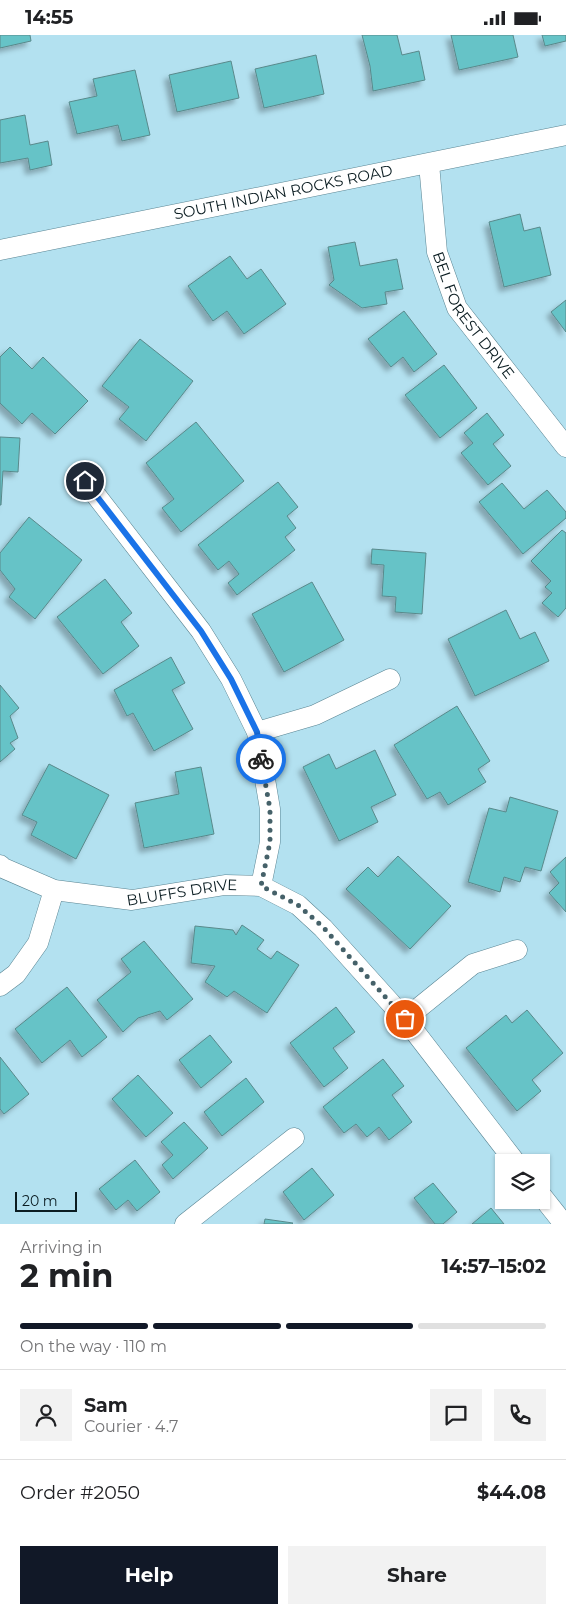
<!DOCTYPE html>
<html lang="en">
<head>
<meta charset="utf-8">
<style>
  body { margin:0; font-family:Montserrat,sans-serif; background:#f2f2f2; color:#202124; height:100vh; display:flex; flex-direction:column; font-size:19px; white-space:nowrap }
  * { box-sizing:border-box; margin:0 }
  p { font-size:16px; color:#757577 }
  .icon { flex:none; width:28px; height:28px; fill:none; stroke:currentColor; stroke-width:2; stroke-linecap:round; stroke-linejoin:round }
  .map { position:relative; height:1189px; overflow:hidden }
  .sheet { display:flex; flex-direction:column; background:#fff; flex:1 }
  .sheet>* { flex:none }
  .controls { position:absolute; left:495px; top:1119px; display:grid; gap:10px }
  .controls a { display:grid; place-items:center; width:55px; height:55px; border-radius:0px; background:#fff; box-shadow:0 1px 4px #0004; font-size:25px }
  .scale { position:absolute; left:15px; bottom:12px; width:62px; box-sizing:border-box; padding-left:5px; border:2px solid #0a1c21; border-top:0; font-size:14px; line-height:18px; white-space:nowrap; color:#0a1c21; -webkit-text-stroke:4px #b3e1f0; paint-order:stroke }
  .pin { position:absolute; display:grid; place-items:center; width:42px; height:42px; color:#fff; margin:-21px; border:2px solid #fff; border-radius:50%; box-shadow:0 1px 5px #0007 }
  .courier { position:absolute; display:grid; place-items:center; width:50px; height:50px; margin:-25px; border:4px solid #1a73e8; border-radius:50%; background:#fff; color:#222; box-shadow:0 1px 6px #0007 }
  .summary em { font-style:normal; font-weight:700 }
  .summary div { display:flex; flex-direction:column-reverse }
  .summary { display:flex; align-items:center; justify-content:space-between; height:85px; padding:0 20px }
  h1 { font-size:32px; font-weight:700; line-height:38px }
  .bar { display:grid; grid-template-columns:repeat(4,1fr); gap:8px 5px; align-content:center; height:60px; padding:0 20px }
  .bar i { height:6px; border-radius:4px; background:#e0e0e0 }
  .bar .selected { background:#111827 }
  .bar p { grid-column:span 4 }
  .line { display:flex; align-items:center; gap:12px; padding:0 20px; border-top:1px solid #e0e0e0 }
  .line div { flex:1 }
  .round { display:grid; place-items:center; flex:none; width:52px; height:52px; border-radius:0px; background:#f2f2f2 }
  .primary-button { display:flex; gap:10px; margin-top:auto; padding:10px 20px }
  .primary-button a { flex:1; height:58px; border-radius:0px; background:#111827; color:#fff; font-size:20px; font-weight:700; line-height:58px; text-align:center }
  .primary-button a+a { background:#f2f2f2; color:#202124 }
  .status { display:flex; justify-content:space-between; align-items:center; height:35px; padding:0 25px; background:#fff; direction:ltr }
  .status svg { height:14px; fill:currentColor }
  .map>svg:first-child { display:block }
  .building { fill:#66c3c7; stroke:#59898b; filter:url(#shadow) }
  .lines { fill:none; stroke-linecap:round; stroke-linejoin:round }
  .minor-casing { stroke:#598492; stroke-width:21 }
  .minor { stroke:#fff; stroke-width:20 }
  .done { stroke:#456169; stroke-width:5; stroke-dasharray:0 9 }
  .route { stroke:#1a73e8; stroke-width:6 }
  .labels { text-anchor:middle; stroke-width:5; stroke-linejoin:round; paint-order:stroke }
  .street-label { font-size:15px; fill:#0a1c21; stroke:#b3e1f0 }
</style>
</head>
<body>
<div class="status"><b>14:55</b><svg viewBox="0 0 49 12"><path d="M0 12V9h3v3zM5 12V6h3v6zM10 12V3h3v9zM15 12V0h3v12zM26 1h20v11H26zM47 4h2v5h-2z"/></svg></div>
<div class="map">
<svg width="566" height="1189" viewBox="0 0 566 1189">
  <defs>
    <filter id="shadow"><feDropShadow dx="-4.5" dy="4.5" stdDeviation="2.5" flood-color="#0004"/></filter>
  </defs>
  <rect width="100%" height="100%" fill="#b3e1f0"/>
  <!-- building -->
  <path class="building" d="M0 0H30L31 6 0 13Z
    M362 0H397L402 20 419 16 425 45 373 56 370 31Z
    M451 0H513L518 22 459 35Z
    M542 0H566V6L545 11Z
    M316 20 324 59 264 73 255 34Z
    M231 26 239 63 177 77 169 40Z
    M135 35 150 100 122 106 118 90 77 99 69 67 97 61 93 44Z
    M25 80 30 110 48 106 52 130 30 135 28 123 0 128V85Z
    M520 179 524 196 540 192 551 240 504 252 489 187Z
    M355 207 360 231 397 224 403 254 385 257 387 269 362 273 329 250 334 245 328 212Z
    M230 221 247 244 261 234 286 269 244 299 227 276 213 286 188 251Z
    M566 265V297L551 277Z
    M404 276 437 319 414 337 403 322 391 332 368 304Z
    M140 304 193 346 146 406 119 384 129 372 102 351Z
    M10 312 32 334 43 322 88 366 55 399 32 378 22 389 0 368V322Z
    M444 330 477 373 440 403 405 360Z
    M487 378 504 400 493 409 511 431 488 450 461 418 473 408 464 398Z
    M196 387 244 446 181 497 162 473 174 464 146 428Z
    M0 402 20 403 18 437 3 436 1 470H0Z
    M278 447 298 472 287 481 296 493 285 502 295 515 237 560 228 548 239 539 229 526 218 535 198 510Z
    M502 448 524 474 547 455 566 477V483L523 519 479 467Z
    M29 482 82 525 35 584 9 562 15 554 0 535V518Z
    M562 495 566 498V573L558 582 542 568 552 558 545 552 551 546 531 526Z
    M372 514 426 518 422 579 395 577 396 562 382 561 384 530 371 529Z
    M105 544 132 578 121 587 139 611 103 639 57 582Z
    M312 547 344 605 284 637 252 579Z
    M506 575 520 604 535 597 549 626 475 661 448 604Z
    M171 622 185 648 172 655 193 694 154 716 133 678 127 681 114 655Z
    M0 650 19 673 10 681 18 703 10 708 15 714 0 727Z
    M457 671 490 726 478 734 486 747 448 770 440 757 427 764 394 710Z
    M375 715 396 760 371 772 378 787 339 806 303 732 329 719 336 734Z
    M49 729 109 760 76 824 31 800 37 787 22 780Z
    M201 732 214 799 144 813 135 768 179 759 175 737Z
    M510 762 558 776 541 836 525 832 520 847 504 842 500 857 468 847 489 773 506 777Z
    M398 821 451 871 410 914 346 854 368 832 378 842Z
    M566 822V877L549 858 559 848 550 837Z
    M242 890 264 905 257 914 271 924 277 916 299 930 267 978 234 956 227 962 205 947 215 931 191 928 195 891 233 895 236 900Z
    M144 906 193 964 167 985 160 976 138 983 123 997 97 965 131 937 121 924Z
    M67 952 107 1002 82 1022 70 1005 42 1028 15 994Z
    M336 972 355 997 333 1013 348 1033 324 1052 290 1008Z
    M527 975 563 1018 532 1045 541 1056 517 1076 466 1013 506 980 512 988Z
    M210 1000 232 1027 201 1053 179 1025Z
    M0 1022 29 1059 4 1079 0 1074Z
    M383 1024 404 1051 392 1060 412 1087 389 1105 379 1092 367 1102 356 1089 344 1098 323 1072Z
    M138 1040 173 1078 146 1102 112 1064Z
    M246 1043 264 1067 222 1101 204 1077Z
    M184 1087 208 1113 173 1144 162 1130 173 1120 161 1107Z
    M135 1125 160 1157 137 1176 128 1165 116 1175 99 1154Z
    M312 1133 334 1160 304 1185 283 1157Z
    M433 1148 457 1177 443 1189H435L414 1163Z
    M491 1173 504 1189H472Z
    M265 1184 293 1188 292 1189H264Z"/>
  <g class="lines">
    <defs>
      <g id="minor">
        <path id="s1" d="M429 129 437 217 457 273 566 412"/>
        <path id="s2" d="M0 215 566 100"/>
        <path d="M85 446 201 596 231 644 257 697 270 774V807L261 851"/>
        <path d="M257 697 315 680 390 644"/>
        <path id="s3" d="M0 830 3 833 54 855 132 865 225 850 261 851 298 870 323 893 405 984 516 1128"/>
        <path d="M0 951 16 939 38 908 54 855"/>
        <path d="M405 984 473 929 517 915"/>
        <path d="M541 1160 564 1189"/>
        <path d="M185 1189 294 1103"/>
      </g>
    </defs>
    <!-- minor casing -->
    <use href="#minor" class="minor-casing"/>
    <!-- minor -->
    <use href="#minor" class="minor"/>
  </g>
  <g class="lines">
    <!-- done -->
    <path class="done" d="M261 724 270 774V807L261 851 298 870 323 892 405 984"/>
    <!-- route -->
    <path class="route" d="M85 446 201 596 231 644 257 697 261 724"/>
  </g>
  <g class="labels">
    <!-- street labels -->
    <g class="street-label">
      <text dy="5" stroke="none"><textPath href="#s2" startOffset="289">SOUTH INDIAN ROCKS ROAD</textPath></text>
      <text dy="5" stroke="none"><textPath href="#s1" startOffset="162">BEL FOREST DRIVE</textPath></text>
      <text dy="5" stroke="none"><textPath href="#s3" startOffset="189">BLUFFS DRIVE</textPath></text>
    </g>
  </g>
</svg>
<div class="controls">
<a><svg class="icon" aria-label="layers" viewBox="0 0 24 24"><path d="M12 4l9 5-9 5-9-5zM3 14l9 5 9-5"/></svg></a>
</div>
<div class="scale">20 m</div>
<div class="pin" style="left:405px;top:984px;background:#ea580c"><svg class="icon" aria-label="bag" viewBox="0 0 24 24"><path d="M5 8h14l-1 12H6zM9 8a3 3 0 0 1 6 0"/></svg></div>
<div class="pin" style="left:85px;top:446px;background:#1f2937"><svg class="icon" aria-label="home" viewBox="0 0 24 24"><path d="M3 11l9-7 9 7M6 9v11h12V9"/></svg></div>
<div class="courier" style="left:261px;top:724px"><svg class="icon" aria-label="bike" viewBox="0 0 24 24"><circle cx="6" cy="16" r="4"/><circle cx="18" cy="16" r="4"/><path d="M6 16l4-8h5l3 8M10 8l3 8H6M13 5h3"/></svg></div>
</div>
<section class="sheet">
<div class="summary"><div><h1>2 min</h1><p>Arriving in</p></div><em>14:57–15:02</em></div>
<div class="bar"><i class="selected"></i><i class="selected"></i><i class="selected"></i><i></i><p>On the way · 110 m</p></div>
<div class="line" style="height:90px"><a class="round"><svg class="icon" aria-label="person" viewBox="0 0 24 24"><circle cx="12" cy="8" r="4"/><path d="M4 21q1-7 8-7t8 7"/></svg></a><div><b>Sam</b><p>Courier · 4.7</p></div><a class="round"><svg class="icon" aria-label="chat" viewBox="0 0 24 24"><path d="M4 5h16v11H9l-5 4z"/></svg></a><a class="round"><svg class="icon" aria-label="phone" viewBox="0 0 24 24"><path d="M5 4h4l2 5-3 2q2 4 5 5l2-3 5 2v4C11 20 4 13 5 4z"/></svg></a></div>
<div class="line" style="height:65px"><div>Order #2050</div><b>$44.08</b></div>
<div class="primary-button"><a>Help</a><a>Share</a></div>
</section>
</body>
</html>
